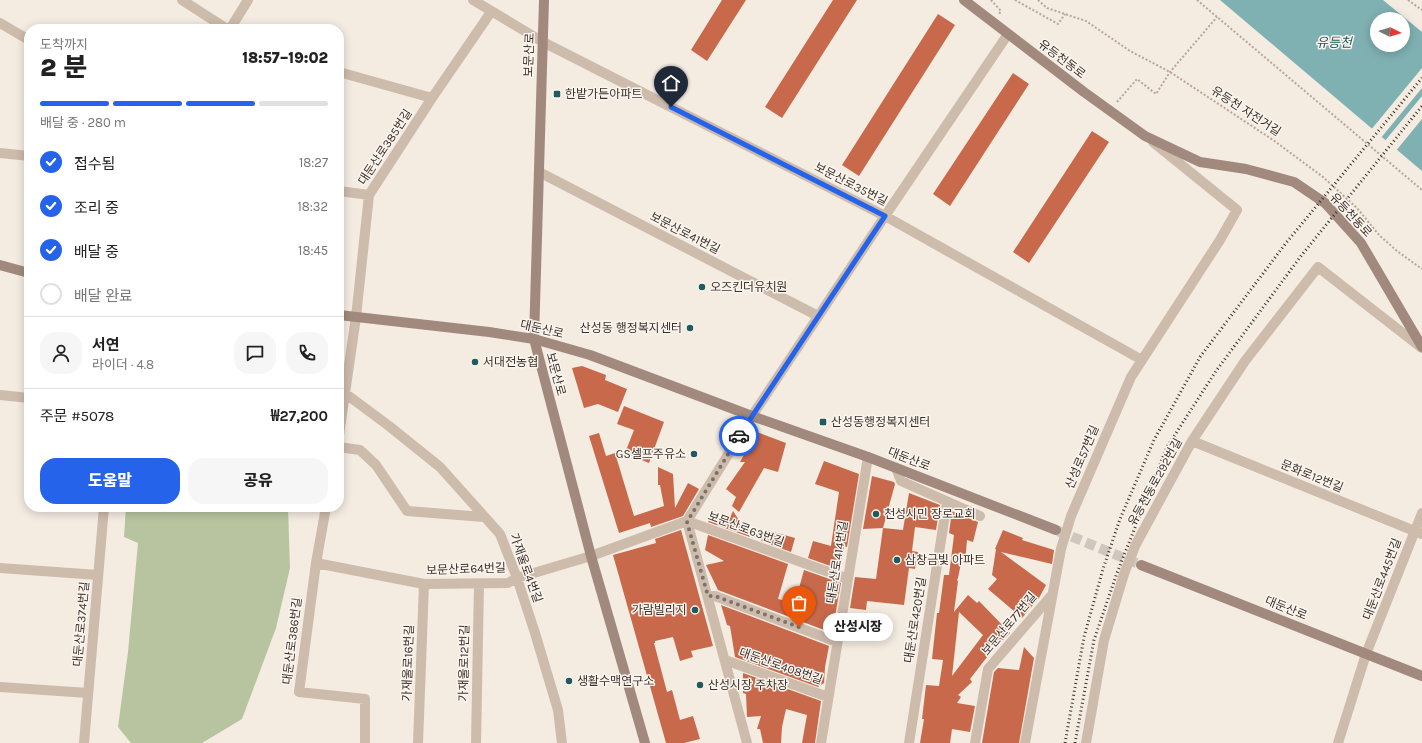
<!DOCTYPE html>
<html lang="ko">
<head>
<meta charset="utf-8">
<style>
  body { margin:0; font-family:Karla,"Noto Sans KR",sans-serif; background:#f6f6f6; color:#222; height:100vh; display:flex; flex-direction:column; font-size:15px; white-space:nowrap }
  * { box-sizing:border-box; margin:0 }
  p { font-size:13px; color:#767676 }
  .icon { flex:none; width:22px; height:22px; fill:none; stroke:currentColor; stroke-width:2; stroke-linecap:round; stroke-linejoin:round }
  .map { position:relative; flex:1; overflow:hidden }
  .panel { position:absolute; left:24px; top:24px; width:320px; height:488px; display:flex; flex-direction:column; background:#fff; border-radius:16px; box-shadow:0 2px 10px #0003 }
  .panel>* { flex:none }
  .needle { width:26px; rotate:95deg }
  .buttons { position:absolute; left:1370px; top:12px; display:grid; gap:8px }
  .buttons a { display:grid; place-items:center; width:40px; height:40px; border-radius:50%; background:#fff; box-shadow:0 2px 10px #0003; font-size:20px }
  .pin { position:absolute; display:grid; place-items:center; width:34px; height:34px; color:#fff; margin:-41px -17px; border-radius:50% 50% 50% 0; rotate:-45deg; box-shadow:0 0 4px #0007 }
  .pin .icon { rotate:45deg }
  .courier { position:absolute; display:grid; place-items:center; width:40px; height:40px; margin:-20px; border:3px solid #2563eb; border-radius:50%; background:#fff; color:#222; box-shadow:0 1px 5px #0007 }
  .bubble { position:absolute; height:28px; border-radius:14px; background:#fff; box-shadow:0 2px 10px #0003; font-size:13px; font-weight:800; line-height:28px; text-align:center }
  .summary em { font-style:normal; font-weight:800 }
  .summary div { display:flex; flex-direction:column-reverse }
  .summary { display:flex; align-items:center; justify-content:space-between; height:68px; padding:0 16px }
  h1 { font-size:26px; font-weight:800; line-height:30px }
  .bar { display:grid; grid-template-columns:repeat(4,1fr); gap:6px 4px; align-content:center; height:48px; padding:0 16px }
  .bar i { height:5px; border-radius:3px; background:#e0e0e0 }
  .bar .on { background:#2563eb }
  .bar p { grid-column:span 4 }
  .line { display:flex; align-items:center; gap:10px; padding:0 16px; border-top:1px solid #e0e0e0 }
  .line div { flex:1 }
  .round { display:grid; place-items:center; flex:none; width:42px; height:42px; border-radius:16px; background:#f6f6f6 }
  ol { padding:0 16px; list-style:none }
  li { display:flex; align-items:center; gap:12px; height:44px }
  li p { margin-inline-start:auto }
  li .icon { padding:4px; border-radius:50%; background:#2563eb; color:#fff; stroke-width:4 }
  li:last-child { color:#767676 }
  li i { width:22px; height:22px; border:2px solid #e0e0e0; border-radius:50% }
  .button { display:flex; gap:8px; margin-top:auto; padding:8px 16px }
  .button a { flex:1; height:46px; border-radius:16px; background:#2563eb; color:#fff; font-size:16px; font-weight:800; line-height:46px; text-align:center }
  .button a+a { background:#f6f6f6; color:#222 }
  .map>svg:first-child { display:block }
  .green { fill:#b8c4a0 }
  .water { fill:#7fb0b2; fill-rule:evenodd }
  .pier { fill:#f4ebe1 }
  .building { fill:#c8694b; fill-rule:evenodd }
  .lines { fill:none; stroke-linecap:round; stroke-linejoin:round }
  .secondary-tunnel { stroke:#cfc6bd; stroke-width:10; stroke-dasharray:10 5; stroke-linecap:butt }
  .path { stroke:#b9a596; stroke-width:2; stroke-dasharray:2 2; stroke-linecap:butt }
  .street { stroke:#cdbbac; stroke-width:10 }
  .secondary { stroke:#a18a7d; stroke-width:10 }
  .rail { stroke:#3b302b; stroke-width:3; stroke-dasharray:1 3; stroke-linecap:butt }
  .done { stroke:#7c716b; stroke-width:4; stroke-dasharray:0 7.2 }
  .route { stroke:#2563eb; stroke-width:5 }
  .poi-dot { fill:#1f5a5e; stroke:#fbf5ee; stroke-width:1.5 }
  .labels { text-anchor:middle; stroke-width:3; stroke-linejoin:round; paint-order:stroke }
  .street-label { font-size:12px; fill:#3b302b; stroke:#fbf5ee }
  .poi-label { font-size:12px; fill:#3b302b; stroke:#fbf5ee; text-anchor:start }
  .water-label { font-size:13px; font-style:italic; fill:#1f5a5e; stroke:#fbf5ee }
</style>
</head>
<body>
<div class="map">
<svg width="1422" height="743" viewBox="0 0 1422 743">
  <rect width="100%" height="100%" fill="#f4ebe1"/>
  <!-- green -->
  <path class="green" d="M126 507H288L290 568 276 628 242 719 202 743H131L118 727 128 652 138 543 124 537Z"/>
  <!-- water -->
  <path class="water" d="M1220 0H1383L1422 32V171ZM1377 19H1403V45H1377Z"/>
  <!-- pier -->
  <path class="pier" d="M1422 68V88L1380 139 1370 131Z
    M1422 96V119L1395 152 1384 142Z"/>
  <!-- building -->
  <path class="building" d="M722 0H746L707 61 691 50Z
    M833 0H857L782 118 765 107Z
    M938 14 955 25 859 176 842 165Z
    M1013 73 1029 84 950 206 933 194Z
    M1092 131 1109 142 1029 263 1013 252Z
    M582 366 606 375 605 380 627 389 618 412 598 404 584 408 572 368Z
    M624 406 664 422 649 463 625 453 634 430 617 424Z
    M757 432 786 443 778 472 764 468 739 512 732 506 736 497 726 489 745 462H740Z
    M599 433 606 456 615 453 634 516 664 506 660 485H658V467L673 474 675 508 688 483 699 489 683 516 651 527 650 523 619 533 589 436Z
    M824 461 859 474 847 547 844 546 839 569 808 558 813 541 831 546 839 492 815 484Z
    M872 476 894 482 895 484 883 528 863 529Z
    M909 493 940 505 936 530 915 527 912 551 918 552 915 569 909 568 904 605 867 601 866 610 850 608 855 577 876 579 883 528 903 530Z
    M733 511 750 537 708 522 713 514 727 525Z
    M952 511 978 522 973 542 967 540 965 563H961L958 578 957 580 958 581 954 612 968 595 977 603 979 601 1010 633 1003 640 1001 639 970 679 972 682 958 695 961 697 957 703 975 706 970 732 952 729 950 743H920L924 719H922L926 685 939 686 943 660 932 659 937 613H939L944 575H949L954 535 949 533ZM959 612 983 635 952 676Z
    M681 530 713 646 691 651 693 657 680 661 673 637 655 641V643H654L667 692 672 690 680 720 693 716 700 739 684 743H666L613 555 656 543 655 539Z
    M766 530 795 538 791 552 761 541Z
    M1003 530 1023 538 1022 540 1054 550 1052 564 1001 552 1046 585 1039 598 1022 618 988 589 997 579 992 575 996 549H995Z
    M708 535 788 564 778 599 795 603 804 570 841 583 832 633 718 590 706 565 724 561 705 550Z
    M721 605 829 646 825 667 824 683 818 687 735 657 730 626 727 625Z
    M1024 647 1034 658 1019 743H982L994 672 998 668 1019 670Z
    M743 673 821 701 815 743H802L807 715 786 709 782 727 781 743H763L760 729H757L761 716 747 717 746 694 743 693Z"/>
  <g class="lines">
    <!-- secondary-tunnel -->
    <path class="secondary-tunnel" d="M1058 531 1141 565"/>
    <!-- path -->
    <path class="path" d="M991 0 1001 11 999 14
      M1015 0 1058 24 1065 14
      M1038 0 1047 8 1086 21 1130 51 1170 72 1273 140 1323 177 1357 208 1379 235 1397 251 1422 269
      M1197 0 1422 190
      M1408 0 1422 10
      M1117 102 1137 79 1156 94 1170 72 1217 17"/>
    <!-- street -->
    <path class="street" d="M182 0 227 29
      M473 0 543 42 885 216 1142 360
      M0 23 29 40
      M230 29 248 0
      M339 72 432 98
      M0 153 29 156
      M539 172 818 316
      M339 191 369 195
      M346 394 389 426 440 467 500 534 517 578 535 633 558 710 562 743
      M0 395 29 398
      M339 435 356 317 369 195 432 98 491 12
      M1192 441 1422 534
      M339 447 360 450 376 465 407 511 484 517
      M896 468 901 481 980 516
      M326 507 316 563 299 692 365 699V743
      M316 563 424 584 508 583 517 578 591 556 687 521 848 579
      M0 568 98 575
      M708 596H715L837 642
      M725 660 828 697
      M0 687 88 693
      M84 743 104 507
      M418 743 424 584
      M476 743 479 584
      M747 743 687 521 752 416 885 216 1008 34
      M821 743 868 457
      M909 743 947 502
      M975 743 988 669 1051 596
      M1025 743 1061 549 1071 516 1131 377 1220 240 1237 210 1153 142
      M1086 743 1104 640 1124 574 1136 544 1192 441 1245 361 1318 267 1422 348
      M1338 743 1366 654 1422 513"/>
    <!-- secondary -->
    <path class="secondary" d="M544 0 534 339 591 556 645 743
      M964 0 1084 92 1145 136 1200 162 1246 169 1294 182 1325 203 1361 243 1422 347
      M0 265 29 273
      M339 315 489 332 534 339 590 355 752 416 868 457 1056 530
      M1141 565 1422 676"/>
    <!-- rail -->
    <path class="rail" d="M1065 743 1084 637 1103 569 1120 519 1154 440 1200 357 1286 243 1422 78
      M1075 743 1094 640 1117 573 1167 447 1216 371 1301 256 1422 106"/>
  </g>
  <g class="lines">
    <!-- done -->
    <path class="done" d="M739 436 687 522 708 596H715L799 627"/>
    <!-- route -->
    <path class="route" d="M671 107 885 216 739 436"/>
  </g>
  <!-- markers -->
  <g class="poi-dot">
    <rect x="553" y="90" width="8" height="8" rx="2"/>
    <circle cx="702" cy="287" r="4"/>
    <circle cx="690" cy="328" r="4"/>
    <circle cx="475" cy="362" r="4"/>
    <rect x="819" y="418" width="8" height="8" rx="2"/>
    <circle cx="694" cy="454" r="4"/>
    <circle cx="876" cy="514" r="4"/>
    <circle cx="897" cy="560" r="4"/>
    <circle cx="695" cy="610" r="4"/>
    <circle cx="569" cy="681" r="4"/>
    <circle cx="700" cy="685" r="4"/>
  </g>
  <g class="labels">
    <!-- street labels -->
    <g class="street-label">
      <text transform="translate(529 55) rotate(-88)" y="4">보문산로</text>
      <text transform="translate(1062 59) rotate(37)" y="4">유등천동로</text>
      <text transform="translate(1246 111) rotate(33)" y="4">유등천 자전거길</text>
      <text transform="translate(385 147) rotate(-57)" y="4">대둔산로385번길</text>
      <text transform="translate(851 184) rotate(27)" y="4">보문산로35번길</text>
      <text transform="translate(1351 215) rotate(47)" y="4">유등천동로</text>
      <text transform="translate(685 233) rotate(27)" y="4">보문산로41번길</text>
      <text transform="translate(542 329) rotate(13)" y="4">대둔산로</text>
      <text transform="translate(556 374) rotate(75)" y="4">보문산로</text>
      <text transform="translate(1082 457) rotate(-67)" y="4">산성로57번길</text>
      <text transform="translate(909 459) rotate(21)" y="4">대둔산로</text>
      <text transform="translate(1312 476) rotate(22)" y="4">문화로12번길</text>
      <text transform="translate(1155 482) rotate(-61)" y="4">유등천동로292번길</text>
      <text transform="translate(746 529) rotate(20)" y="4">보문산로63번길</text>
      <text transform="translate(837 562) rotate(-81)" y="4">대둔산로414번길</text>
      <text transform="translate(526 568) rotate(70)" y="4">가재울로4번길</text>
      <text transform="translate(466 569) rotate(-2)" y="4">보문산로64번길</text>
      <text transform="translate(1382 579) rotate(-69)" y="4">대둔산로445번길</text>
      <text transform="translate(1286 608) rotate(22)" y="4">대둔산로</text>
      <text transform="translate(915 620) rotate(-81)" y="4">대둔산로420번길</text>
      <text transform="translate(81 624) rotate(-85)" y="4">대둔산로374번길</text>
      <text transform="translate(1009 624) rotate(-50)" y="4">보문산로77번길</text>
      <text transform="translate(292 641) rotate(-83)" y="4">대둔산로386번길</text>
      <text transform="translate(408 663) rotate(-88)" y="4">가재울로16번길</text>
      <text transform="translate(464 663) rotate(-89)" y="4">가재울로12번길</text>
      <text transform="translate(781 666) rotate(19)" y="4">대둔산로408번길</text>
    </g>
    <!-- poi labels -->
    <g class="poi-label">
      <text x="565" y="98">한밭가든아파트</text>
      <text x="710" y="291">오즈킨더유치원</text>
      <text x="682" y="332" text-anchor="end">산성동 행정복지센터</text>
      <text x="483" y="366">서대전농협</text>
      <text x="831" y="426">산성동행정복지센터</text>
      <text x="686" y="458" text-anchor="end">GS셀프주유소</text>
      <text x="884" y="518">천성시민 장로교회</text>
      <text x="905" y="564">삼창금빛 아파트</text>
      <text x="687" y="614" text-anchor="end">가람빌리지</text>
      <text x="577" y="685">생활수맥연구소</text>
      <text x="708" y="689">산성시장 주차장</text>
    </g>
    <!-- water labels -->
    <g class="water-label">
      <text x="1334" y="47">유등천</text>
    </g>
  </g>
</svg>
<div class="buttons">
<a><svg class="needle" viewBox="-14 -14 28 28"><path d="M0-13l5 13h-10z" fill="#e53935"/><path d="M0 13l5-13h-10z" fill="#767676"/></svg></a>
</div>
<div class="pin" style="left:799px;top:627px;background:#ea580c"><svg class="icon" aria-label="bag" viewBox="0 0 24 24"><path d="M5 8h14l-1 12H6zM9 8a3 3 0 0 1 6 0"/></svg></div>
<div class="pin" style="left:671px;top:107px;background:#1f2937"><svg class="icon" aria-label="home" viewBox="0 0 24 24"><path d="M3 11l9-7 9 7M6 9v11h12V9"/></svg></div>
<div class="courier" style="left:739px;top:436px"><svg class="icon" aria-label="car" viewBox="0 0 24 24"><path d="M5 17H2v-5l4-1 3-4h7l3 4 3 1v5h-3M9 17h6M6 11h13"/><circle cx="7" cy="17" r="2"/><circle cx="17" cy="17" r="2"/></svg></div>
<div class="bubble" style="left:823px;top:613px;width:70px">산성시장</div>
<section class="panel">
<div class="summary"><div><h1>2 분</h1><p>도착까지</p></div><em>18:57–19:02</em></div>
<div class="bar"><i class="on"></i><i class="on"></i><i class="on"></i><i></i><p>배달 중 · 280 m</p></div>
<ol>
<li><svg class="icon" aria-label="check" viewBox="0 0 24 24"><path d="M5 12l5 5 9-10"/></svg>접수됨<p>18:27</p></li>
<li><svg class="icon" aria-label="check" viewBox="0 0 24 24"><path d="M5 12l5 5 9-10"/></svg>조리 중<p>18:32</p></li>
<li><svg class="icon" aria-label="check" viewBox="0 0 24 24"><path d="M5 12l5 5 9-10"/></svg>배달 중<p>18:45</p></li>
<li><i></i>배달 완료</li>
</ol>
<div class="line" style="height:72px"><a class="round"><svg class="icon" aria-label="person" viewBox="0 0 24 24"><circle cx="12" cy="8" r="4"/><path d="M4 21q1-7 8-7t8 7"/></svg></a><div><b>서연</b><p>라이더 · 4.8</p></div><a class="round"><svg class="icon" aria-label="chat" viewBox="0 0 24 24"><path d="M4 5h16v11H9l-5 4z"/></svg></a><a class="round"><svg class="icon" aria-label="phone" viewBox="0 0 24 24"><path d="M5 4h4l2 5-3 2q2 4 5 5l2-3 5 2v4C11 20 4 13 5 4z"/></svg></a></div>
<div class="line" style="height:52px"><div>주문 #5078</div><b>₩27,200</b></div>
<div class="button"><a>도움말</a><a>공유</a></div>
</section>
</div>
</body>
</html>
